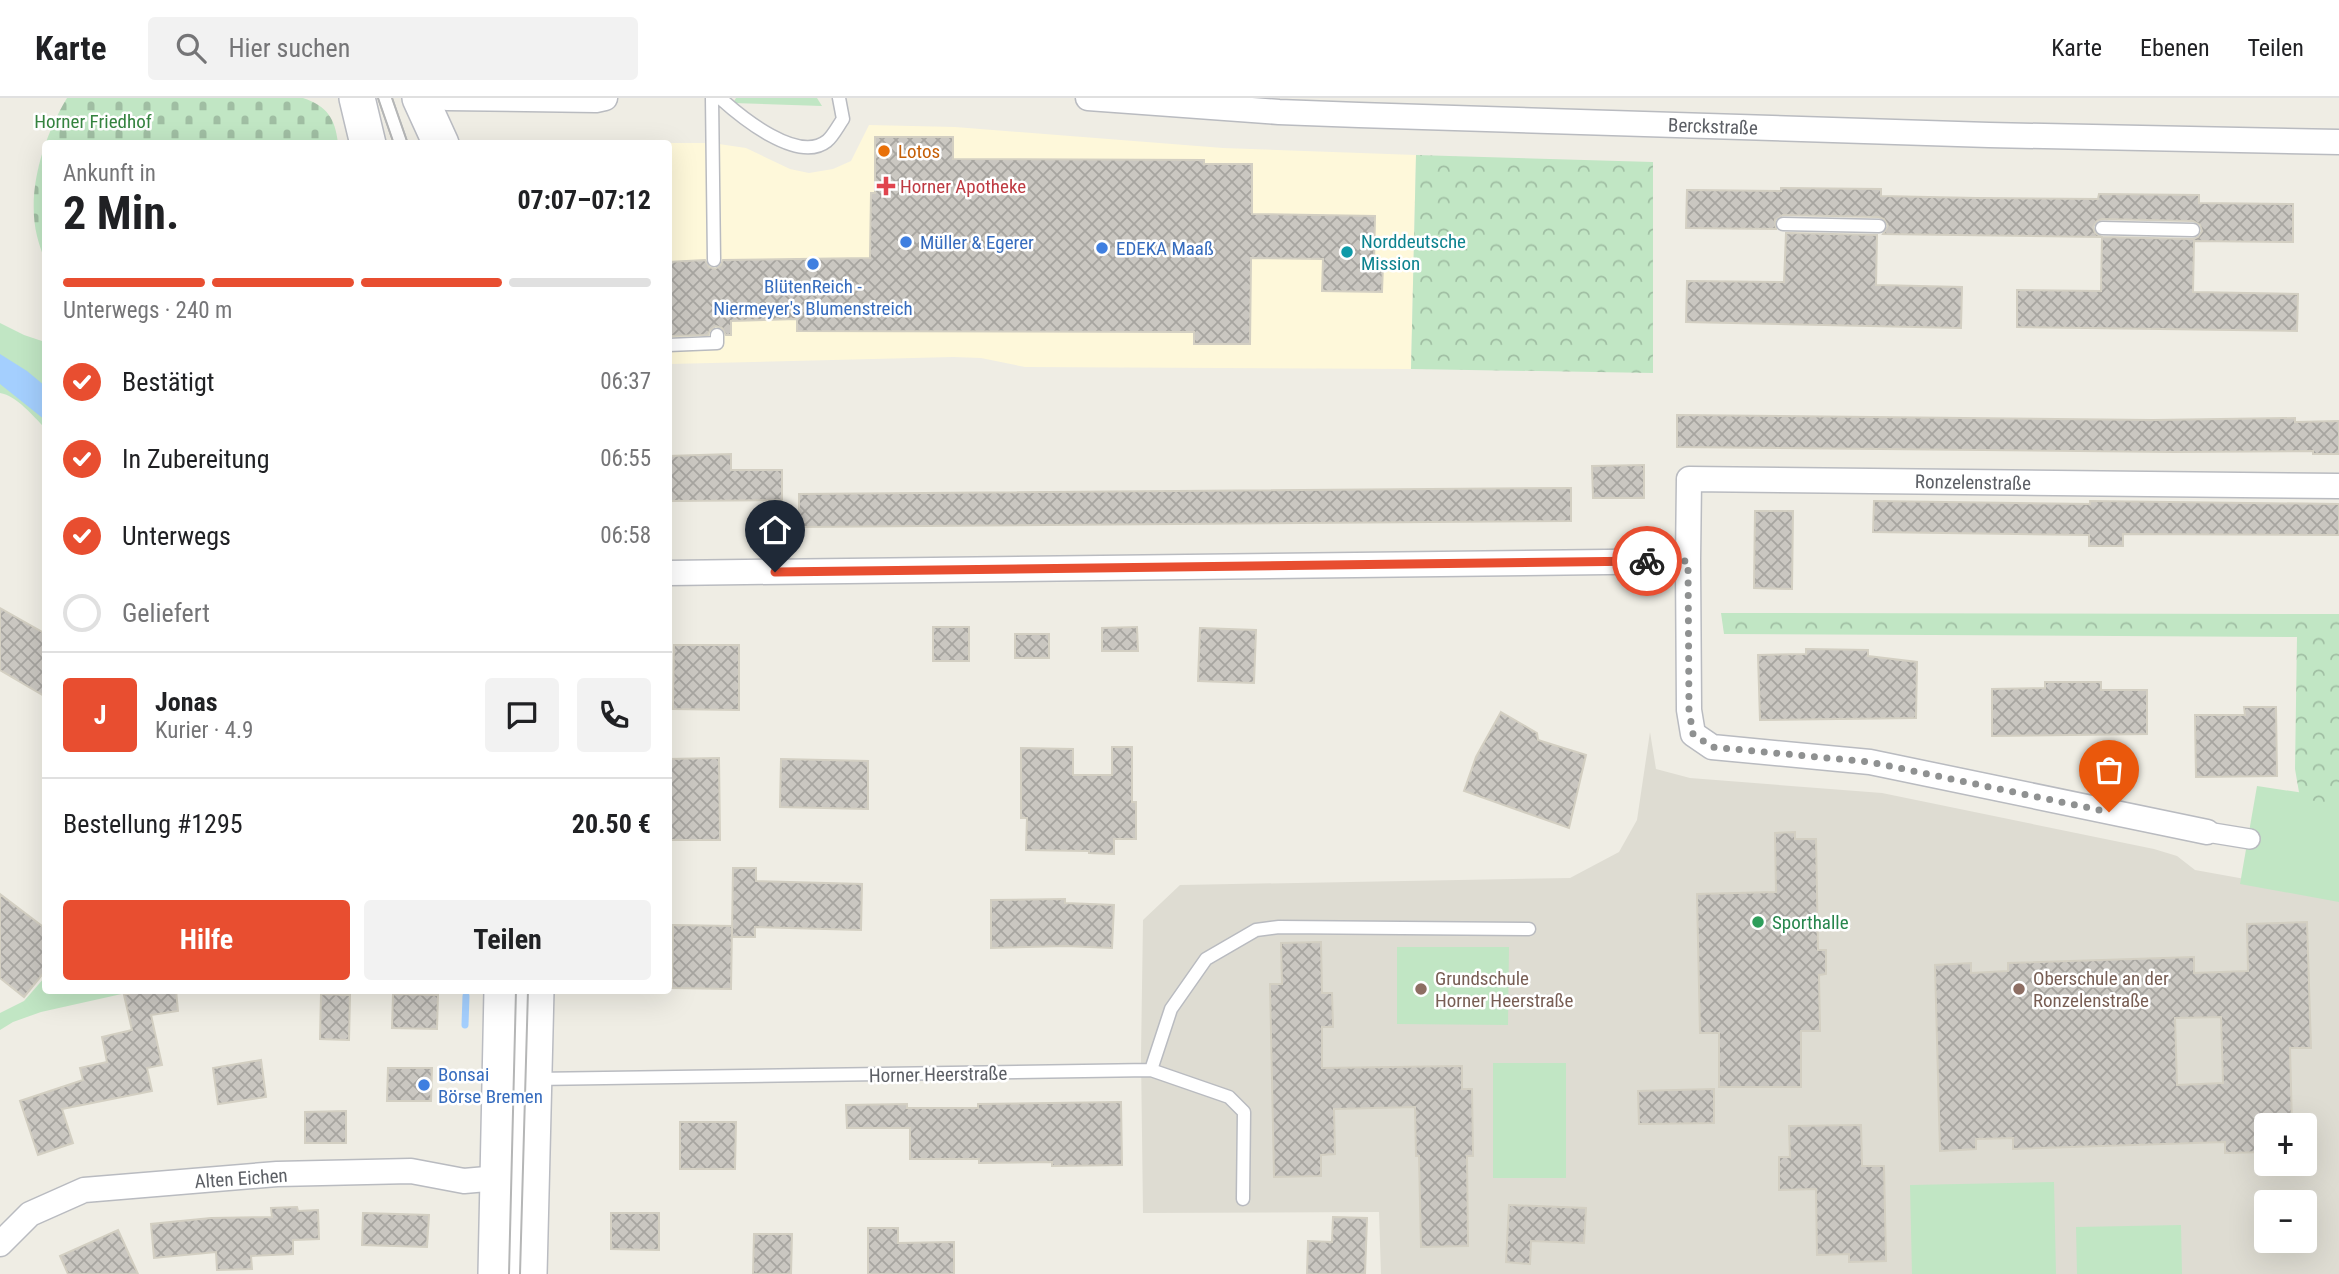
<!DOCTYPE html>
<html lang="de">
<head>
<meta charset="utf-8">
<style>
  body { margin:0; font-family:"Roboto Condensed",sans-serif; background:#f2f2f2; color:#202124; height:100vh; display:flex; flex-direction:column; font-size:26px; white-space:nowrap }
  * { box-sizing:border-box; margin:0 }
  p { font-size:23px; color:#757577 }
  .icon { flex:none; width:38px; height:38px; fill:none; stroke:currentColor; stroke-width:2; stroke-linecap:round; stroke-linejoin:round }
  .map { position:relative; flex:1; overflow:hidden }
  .side { position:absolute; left:42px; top:42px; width:630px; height:854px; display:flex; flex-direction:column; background:#fff; border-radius:7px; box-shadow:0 7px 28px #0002 }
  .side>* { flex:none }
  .buttons { position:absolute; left:2254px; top:1015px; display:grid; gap:14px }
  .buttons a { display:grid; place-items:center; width:63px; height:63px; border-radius:7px; background:#fff; box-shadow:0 7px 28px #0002; font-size:35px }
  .pin { position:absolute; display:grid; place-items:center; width:60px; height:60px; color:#fff; margin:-72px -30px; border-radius:50% 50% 50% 0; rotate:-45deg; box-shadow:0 0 7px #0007 }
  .pin .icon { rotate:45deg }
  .courier { position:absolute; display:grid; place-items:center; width:70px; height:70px; margin:-35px; border:5px solid #e84e30; border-radius:50%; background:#fff; color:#222; box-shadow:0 2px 9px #0007 }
  .headline em { font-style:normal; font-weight:700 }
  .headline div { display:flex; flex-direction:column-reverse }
  .headline { display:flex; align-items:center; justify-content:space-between; height:119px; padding:0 21px }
  h1 { font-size:46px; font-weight:700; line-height:52px }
  .bar { display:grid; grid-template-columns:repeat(4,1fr); gap:10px 7px; align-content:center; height:84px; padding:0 21px }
  .bar i { height:9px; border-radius:5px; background:#e0e0e0 }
  .bar .current { background:#e84e30 }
  .bar p { grid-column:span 4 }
  .line { display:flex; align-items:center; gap:18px; padding:0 21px; border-top:2px solid #e0e0e0 }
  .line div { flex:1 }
  .round { display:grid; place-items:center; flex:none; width:74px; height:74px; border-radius:7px; background:#f2f2f2 }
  ol { padding:0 21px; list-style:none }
  li { display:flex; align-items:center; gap:21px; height:77px }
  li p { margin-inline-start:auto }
  li .icon { padding:7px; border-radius:50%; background:#e84e30; color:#fff; stroke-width:4 }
  li:last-child { color:#757577 }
  li i { width:38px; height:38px; border:4px solid #e0e0e0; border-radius:50% }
  .cta { display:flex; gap:14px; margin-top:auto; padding:14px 21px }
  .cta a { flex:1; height:80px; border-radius:7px; background:#e84e30; color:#fff; font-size:28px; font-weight:700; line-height:80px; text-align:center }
  .cta a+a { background:#f2f2f2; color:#202124 }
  header { display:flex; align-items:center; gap:42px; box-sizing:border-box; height:98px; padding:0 35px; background:#fff; border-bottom:2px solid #e0e0e0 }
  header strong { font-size:33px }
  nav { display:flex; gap:38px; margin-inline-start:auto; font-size:24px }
  .search { width:490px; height:63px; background:#f2f2f2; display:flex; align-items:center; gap:18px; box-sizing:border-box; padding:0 24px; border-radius:7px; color:#757577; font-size:26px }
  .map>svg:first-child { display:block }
  .commercial { fill:#fef8da }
  .education { fill:#dedcd2; fill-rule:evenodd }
  .green { fill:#c1e6c4 }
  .forest { fill:url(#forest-crowns) }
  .cemetery { fill:url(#cemetery-stones) }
  .water { fill:#a4cffe }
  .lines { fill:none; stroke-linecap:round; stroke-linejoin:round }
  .stream { stroke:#a4cffe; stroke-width:7 }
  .building { fill:url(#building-cross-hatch); stroke:#d3cfc2; stroke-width:2; fill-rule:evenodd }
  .service-casing { stroke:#b9bbc0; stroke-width:15 }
  .pedestrian-casing { stroke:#b9bbc0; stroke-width:22 }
  .minor-casing { stroke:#b9bbc0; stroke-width:27 }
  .secondary-casing { stroke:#babcc2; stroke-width:38 }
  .service { stroke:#fff; stroke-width:12 }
  .pedestrian { stroke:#fff; stroke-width:19 }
  .minor { stroke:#fff; stroke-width:24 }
  .secondary { stroke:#fff; stroke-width:35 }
  .tram { stroke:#b5b6b6; stroke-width:2 }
  .done { stroke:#8f9191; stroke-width:7; stroke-dasharray:0 12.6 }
  .route { stroke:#e84e30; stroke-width:9 }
  .food-dot { fill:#e8710a; stroke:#fff; stroke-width:2.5 }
  .health-dot { fill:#e0444e; stroke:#fff; stroke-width:2.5 }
  .shop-dot { fill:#3f7fe0; stroke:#fff; stroke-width:2.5 }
  .culture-dot { fill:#0f9aa8; stroke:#fff; stroke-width:2.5 }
  .leisure-dot { fill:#2e9e5b; stroke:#fff; stroke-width:2.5 }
  .education-dot { fill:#8d6e63; stroke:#fff; stroke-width:2.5 }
  .labels { text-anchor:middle; stroke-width:5; stroke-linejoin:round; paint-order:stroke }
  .park-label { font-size:19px; fill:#35833f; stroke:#fff }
  .street-label { font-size:19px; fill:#5c5f65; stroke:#fff }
  .food-label { font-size:19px; fill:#c56008; stroke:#fff; text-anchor:start }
  .health-label { font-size:19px; fill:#be3a42; stroke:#fff; text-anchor:start }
  .culture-label { font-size:19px; fill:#0d838f; stroke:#fff; text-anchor:start }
  .shop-label { font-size:19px; fill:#366cbe; stroke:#fff; text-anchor:start }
  .leisure-label { font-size:19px; fill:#27864d; stroke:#fff; text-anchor:start }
  .education-label { font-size:19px; fill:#785e54; stroke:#fff; text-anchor:start }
</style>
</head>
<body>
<header>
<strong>Karte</strong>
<div class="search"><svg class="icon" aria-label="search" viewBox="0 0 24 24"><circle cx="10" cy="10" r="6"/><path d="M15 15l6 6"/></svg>Hier suchen</div>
<nav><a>Karte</a><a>Ebenen</a><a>Teilen</a></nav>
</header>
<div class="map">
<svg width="2339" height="1176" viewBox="0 0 2339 1176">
  <defs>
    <pattern id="forest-crowns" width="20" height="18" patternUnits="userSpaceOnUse" patternTransform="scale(1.75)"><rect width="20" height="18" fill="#c1e6c4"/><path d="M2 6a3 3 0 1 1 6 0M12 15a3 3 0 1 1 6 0" fill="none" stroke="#a0bea3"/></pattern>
    <pattern id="cemetery-stones" width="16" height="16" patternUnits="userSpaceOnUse" patternTransform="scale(1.75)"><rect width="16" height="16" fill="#c1e6c4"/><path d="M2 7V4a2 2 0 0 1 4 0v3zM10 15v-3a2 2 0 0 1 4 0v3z" fill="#a0bea3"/></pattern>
    <pattern id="building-cross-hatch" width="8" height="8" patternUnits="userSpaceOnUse" patternTransform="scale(1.75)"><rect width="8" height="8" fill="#cac7c1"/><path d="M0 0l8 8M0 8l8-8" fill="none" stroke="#a7a5a0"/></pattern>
  </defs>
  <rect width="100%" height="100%" fill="#efede4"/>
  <!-- commercial -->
  <path class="commercial" d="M869 27 955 29 1223 50 1416 57 1411 271 1025 269 981 260 953 259 669 266 668 46 499 45H712L746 50 790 71 809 75 833 71 851 63Z"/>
  <!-- education -->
  <path class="education" d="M1650 634 1656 671 1690 680 1882 695 2154 751 2177 758 2195 772 2339 798V1176H1381L1379 1114 1143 1115 1141 958 1143 822 1180 787 1570 780 1619 754 1637 722ZM2266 1027H2305V1066H2266ZM2266 1104H2305V1143H2266Z"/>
  <!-- green -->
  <path class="green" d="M736 0H817L822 8 733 5Z
    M0 225 24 237 45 244V330C33 318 17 298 0 295Z
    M2339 516V804L2240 786 2257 688 2337 700Z
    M1397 849H1509L1508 927 1397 926Z
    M45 879 46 892 135 893 41 914 13 924 0 932V915L24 903Z
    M1493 965H1566V1080H1493Z
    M2054 1084 2056 1176H1912L1910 1087Z
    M2181 1127 2182 1176H2077L2076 1129Z"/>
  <!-- forest -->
  <path class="forest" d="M1416 57 1653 64V275L1411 271Z
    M1721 515 2339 516V708L2300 700 2295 671 2297 539 1724 536Z"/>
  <!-- cemetery -->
  <path class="cemetery" d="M67 0H303C327 8 335 20 338 45L46 46 45 164C43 156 39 147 37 138 26 93 44 38 67 0Z"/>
  <!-- water -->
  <path class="water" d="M0 256 27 273 45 288V322L0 286Z"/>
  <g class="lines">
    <!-- stream -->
    <path class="stream" d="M465 927 466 898"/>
  </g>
  <!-- building -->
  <path class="building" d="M875 39H953V61L1204 62V66H1252V116L1375 118 1374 166 1383 167 1382 194 1322 193 1323 161 1251 160 1250 246H1194V234L797 233V221L731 223V237H726L722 230 716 228 710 232 708 237 668 238V164L705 162 709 169 715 171 721 167 723 162 870 160 871 95H875Z
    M1781 90 1881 91V98L1976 100 2098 101 2099 96 2199 97V105L2293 106V144L2194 143 2193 194 2298 196 2297 233 2017 229V192L2101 193 2102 139 1883 136 1888 128 1884 121 1879 119 1783 117 1775 122 1776 131 1686 130 1687 92 1781 93ZM2102 121 2193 123 2200 127 2202 133 2198 139 2193 141 2102 139 2095 135 2093 129 2097 123Z
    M1786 135 1877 137 1876 187 1962 189 1961 230 1686 224 1687 183 1784 184Z
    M1677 317 2153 322 2295 320V324L2339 323V356H2313V353L2172 354 1677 349Z
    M731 356V372H782V402L668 403V358Z
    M1644 367V400H1593L1592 368Z
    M1571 390V423L799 429V396Z
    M1874 403 2090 406V403L2339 406V437L2123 436V448H2089V437L1873 434Z
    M1755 413H1793L1792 491 1754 490Z
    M0 510 46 536V599L0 572Z
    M933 529H969V563H933Z
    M1137 529 1138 553H1102V530Z
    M1200 530 1256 532 1254 585 1198 583Z
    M1015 536H1049V560H1015Z
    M674 547H739V612L673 611Z
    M1806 551 1868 552V558L1917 564 1916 620 1760 622 1758 557 1806 556Z
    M2045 584H2101V592H2147V636L1992 638V591L2045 590Z
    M2244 609H2276L2277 678 2196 679 2195 617H2245Z
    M1501 614 1537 635 1538 642 1586 657 1569 730 1464 693 1476 659Z
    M1112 649H1132V704H1136V741H1114V756L1089 755V753L1026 752 1027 720H1021V650L1073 651V677H1112Z
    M719 660 720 742H668V661Z
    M781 661 868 663V711L780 709Z
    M1795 734V741H1816L1818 852H1826V876L1819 877 1820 933H1801V989H1719V935H1700L1697 796 1776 794 1775 735Z
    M733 770H756V783L862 786 861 832 755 829V839H732Z
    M0 796 46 831V872L24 899 0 880Z
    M1065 801V805L1114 807 1112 850 1066 848 991 850V802Z
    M2307 824 2311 950H2290L2292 1027H2266V1054L2225 1055V1044L2013 1051V1040L1976 1041V1051L1940 1053 1935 867 1971 865V875L2008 873V865L2194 859V875L2248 873 2247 826ZM2221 919 2223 985 2177 987 2175 920Z
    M673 827 732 828 731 891 672 890Z
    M1321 844 1322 895H1332L1333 929H1322V970L1462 968V991H1472L1473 1058H1467L1468 1148 1421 1149 1419 1058H1416L1415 1009 1334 1011 1335 1056 1321 1057V1078L1274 1079 1270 886H1282L1281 845Z
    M143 892H176L178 913 151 917 162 967 147 970 152 993 62 1011 73 1045 38 1057 20 1003 83 982 80 970 107 964 102 939 132 932 124 897Z
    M321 896 350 897 349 942 320 941Z
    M393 896 438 897 437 931 392 930Z
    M261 962 266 999 218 1006 213 970Z
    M388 970H432L431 1003H387Z
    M1714 991V1025L1639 1026 1638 993Z
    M1121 1004 1122 1067 1052 1068V1064L979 1065V1061H910V1030H847L846 1007 907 1006V1010H978V1006Z
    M346 1013V1045H305V1014Z
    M680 1024H736L735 1071H680Z
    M1861 1027 1862 1068H1884L1886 1163 1849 1164V1156L1817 1157 1816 1091 1779 1092V1059H1790L1789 1028Z
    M1509 1107 1586 1110 1584 1145 1531 1143 1530 1166 1506 1164Z
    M297 1109 298 1113 318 1112 319 1141 293 1142V1156L251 1158 252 1171 217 1172 216 1154 154 1160 151 1126 211 1120 272 1119 271 1110Z
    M363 1115 429 1117 427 1149 362 1147Z
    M611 1115H659V1152L611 1151Z
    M1333 1119 1367 1120 1365 1176H1307L1308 1143 1332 1144Z
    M868 1130H898V1145L954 1144V1176H868Z
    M118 1132 138 1176H68L60 1158Z
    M754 1136H792L791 1176H753Z"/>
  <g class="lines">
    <defs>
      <path id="service" d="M385 0 401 46
        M712 0 714 162
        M720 0C741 19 798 66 827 43 833 38 838 28 843 21L839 0
        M1783 126 1879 128
        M2102 130 2193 132
        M668 247 717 245V237
        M1151 972 1171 911 1206 861 1256 832 1279 829 1529 831
        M534 981 1151 972 1229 999 1244 1014 1243 1101"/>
      <path id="pedestrian" d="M2207 734 2250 741"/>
      <path id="minor" d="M447 0 596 2 605 0
        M1088 0 1279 14 1359 17 1989 37 2339 44
        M1688 463 1689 612 1693 636 1712 649 1870 664 2207 734
        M668 475 1688 463 1689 381 2339 388
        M0 1146 30 1116 84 1092 277 1076 411 1073 464 1083 498 1080"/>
      <path id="secondary" d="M357 0 368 46
        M420 0 441 46
        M496 1176 502 892
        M529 1176 536 892"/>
    </defs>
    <!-- service casing -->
    <use href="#service" class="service-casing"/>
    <!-- pedestrian casing -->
    <use href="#pedestrian" class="pedestrian-casing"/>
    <!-- minor casing -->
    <use href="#minor" class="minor-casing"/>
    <!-- secondary casing -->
    <use href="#secondary" class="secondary-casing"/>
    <!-- service -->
    <use href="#service" class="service"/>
    <!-- pedestrian -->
    <use href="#pedestrian" class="pedestrian"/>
    <!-- minor -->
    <use href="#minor" class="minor"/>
    <!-- secondary -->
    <use href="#secondary" class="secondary"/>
    <!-- tram -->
    <path class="tram" d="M378 0 394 46
      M392 0 408 46
      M509 1176 516 892
      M520 1176 528 892"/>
  </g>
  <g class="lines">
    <!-- done -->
    <path class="done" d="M1647 463H1688L1689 612 1693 636 1712 649 1870 664 2109 714"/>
    <!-- route -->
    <path class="route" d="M775 474 1647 463"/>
  </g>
  <!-- markers -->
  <circle class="food-dot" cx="884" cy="53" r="7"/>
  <path class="health-dot" d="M882.5 77.5h7v7h7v7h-7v7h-7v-7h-7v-7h7z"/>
  <g class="shop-dot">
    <circle cx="906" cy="144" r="7"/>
    <circle cx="1102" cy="150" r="7"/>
    <circle cx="813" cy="166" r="7"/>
    <circle cx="424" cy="987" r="7"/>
  </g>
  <circle class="culture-dot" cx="1347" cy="154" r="7"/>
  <circle class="leisure-dot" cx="1758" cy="824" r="7"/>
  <g class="education-dot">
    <circle cx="1421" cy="891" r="7"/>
    <circle cx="2019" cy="891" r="7"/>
  </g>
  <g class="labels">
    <!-- park labels -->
    <g class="park-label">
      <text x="93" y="30">Horner Friedhof</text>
    </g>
    <!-- street labels -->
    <g class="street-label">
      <text transform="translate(1713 28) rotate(2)" y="7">Berckstraße</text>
      <text transform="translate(1973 384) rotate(1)" y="7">Ronzelenstraße</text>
      <text transform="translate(938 976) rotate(-1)" y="7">Horner Heerstraße</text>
      <text transform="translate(241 1080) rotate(-4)" y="7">Alten Eichen</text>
    </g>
    <!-- food labels -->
    <g class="food-label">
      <text x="898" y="60">Lotos</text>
    </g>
    <!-- health labels -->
    <g class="health-label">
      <text x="900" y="95">Horner Apotheke</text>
    </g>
    <!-- culture labels -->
    <g class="culture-label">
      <text x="1361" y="150">Norddeutsche<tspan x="1361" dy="22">Mission</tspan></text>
    </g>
    <!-- shop labels -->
    <g class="shop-label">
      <text x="920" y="151">Müller &amp; Egerer</text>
      <text x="1116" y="157">EDEKA Maaß</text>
      <text x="813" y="195" text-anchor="middle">BlütenReich -<tspan x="813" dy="22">Niermeyer's Blumenstreich</tspan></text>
      <text x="438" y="983">Bonsai<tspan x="438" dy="22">Börse Bremen</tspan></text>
    </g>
    <!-- leisure labels -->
    <g class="leisure-label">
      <text x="1772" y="831">Sporthalle</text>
    </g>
    <!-- education labels -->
    <g class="education-label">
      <text x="1435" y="887">Grundschule<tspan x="1435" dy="22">Horner Heerstraße</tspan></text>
      <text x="2033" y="887">Oberschule an der<tspan x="2033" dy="22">Ronzelenstraße</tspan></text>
    </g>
  </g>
</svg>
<div class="buttons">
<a>+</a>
<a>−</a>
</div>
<div class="pin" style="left:2109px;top:714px;background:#ea580c"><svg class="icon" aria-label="bag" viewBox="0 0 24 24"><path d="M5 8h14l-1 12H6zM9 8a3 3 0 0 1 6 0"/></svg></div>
<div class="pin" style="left:775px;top:474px;background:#1f2937"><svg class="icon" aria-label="home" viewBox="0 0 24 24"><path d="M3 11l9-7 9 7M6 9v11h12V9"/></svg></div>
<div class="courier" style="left:1647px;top:463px"><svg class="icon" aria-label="bike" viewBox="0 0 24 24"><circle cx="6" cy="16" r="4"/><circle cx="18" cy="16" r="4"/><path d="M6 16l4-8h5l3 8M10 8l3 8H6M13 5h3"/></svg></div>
<section class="side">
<div class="headline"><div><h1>2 Min.</h1><p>Ankunft in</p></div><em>07:07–07:12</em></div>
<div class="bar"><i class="current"></i><i class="current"></i><i class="current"></i><i></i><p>Unterwegs · 240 m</p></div>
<ol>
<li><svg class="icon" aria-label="check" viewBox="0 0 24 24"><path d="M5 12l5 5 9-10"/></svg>Bestätigt<p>06:37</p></li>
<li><svg class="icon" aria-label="check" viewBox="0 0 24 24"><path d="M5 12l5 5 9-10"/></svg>In Zubereitung<p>06:55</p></li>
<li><svg class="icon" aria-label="check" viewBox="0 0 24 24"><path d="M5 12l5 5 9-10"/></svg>Unterwegs<p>06:58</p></li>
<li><i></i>Geliefert</li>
</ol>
<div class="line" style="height:126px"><b class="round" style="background:#e84e30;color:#fff">J</b><div><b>Jonas</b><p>Kurier · 4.9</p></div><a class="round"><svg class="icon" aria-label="chat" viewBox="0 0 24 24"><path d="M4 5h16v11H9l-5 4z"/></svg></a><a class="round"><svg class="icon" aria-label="phone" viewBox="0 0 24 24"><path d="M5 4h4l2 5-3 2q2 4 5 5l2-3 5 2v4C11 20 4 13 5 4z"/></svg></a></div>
<div class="line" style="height:91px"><div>Bestellung #1295</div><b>20.50 €</b></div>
<div class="cta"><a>Hilfe</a><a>Teilen</a></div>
</section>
</div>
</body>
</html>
